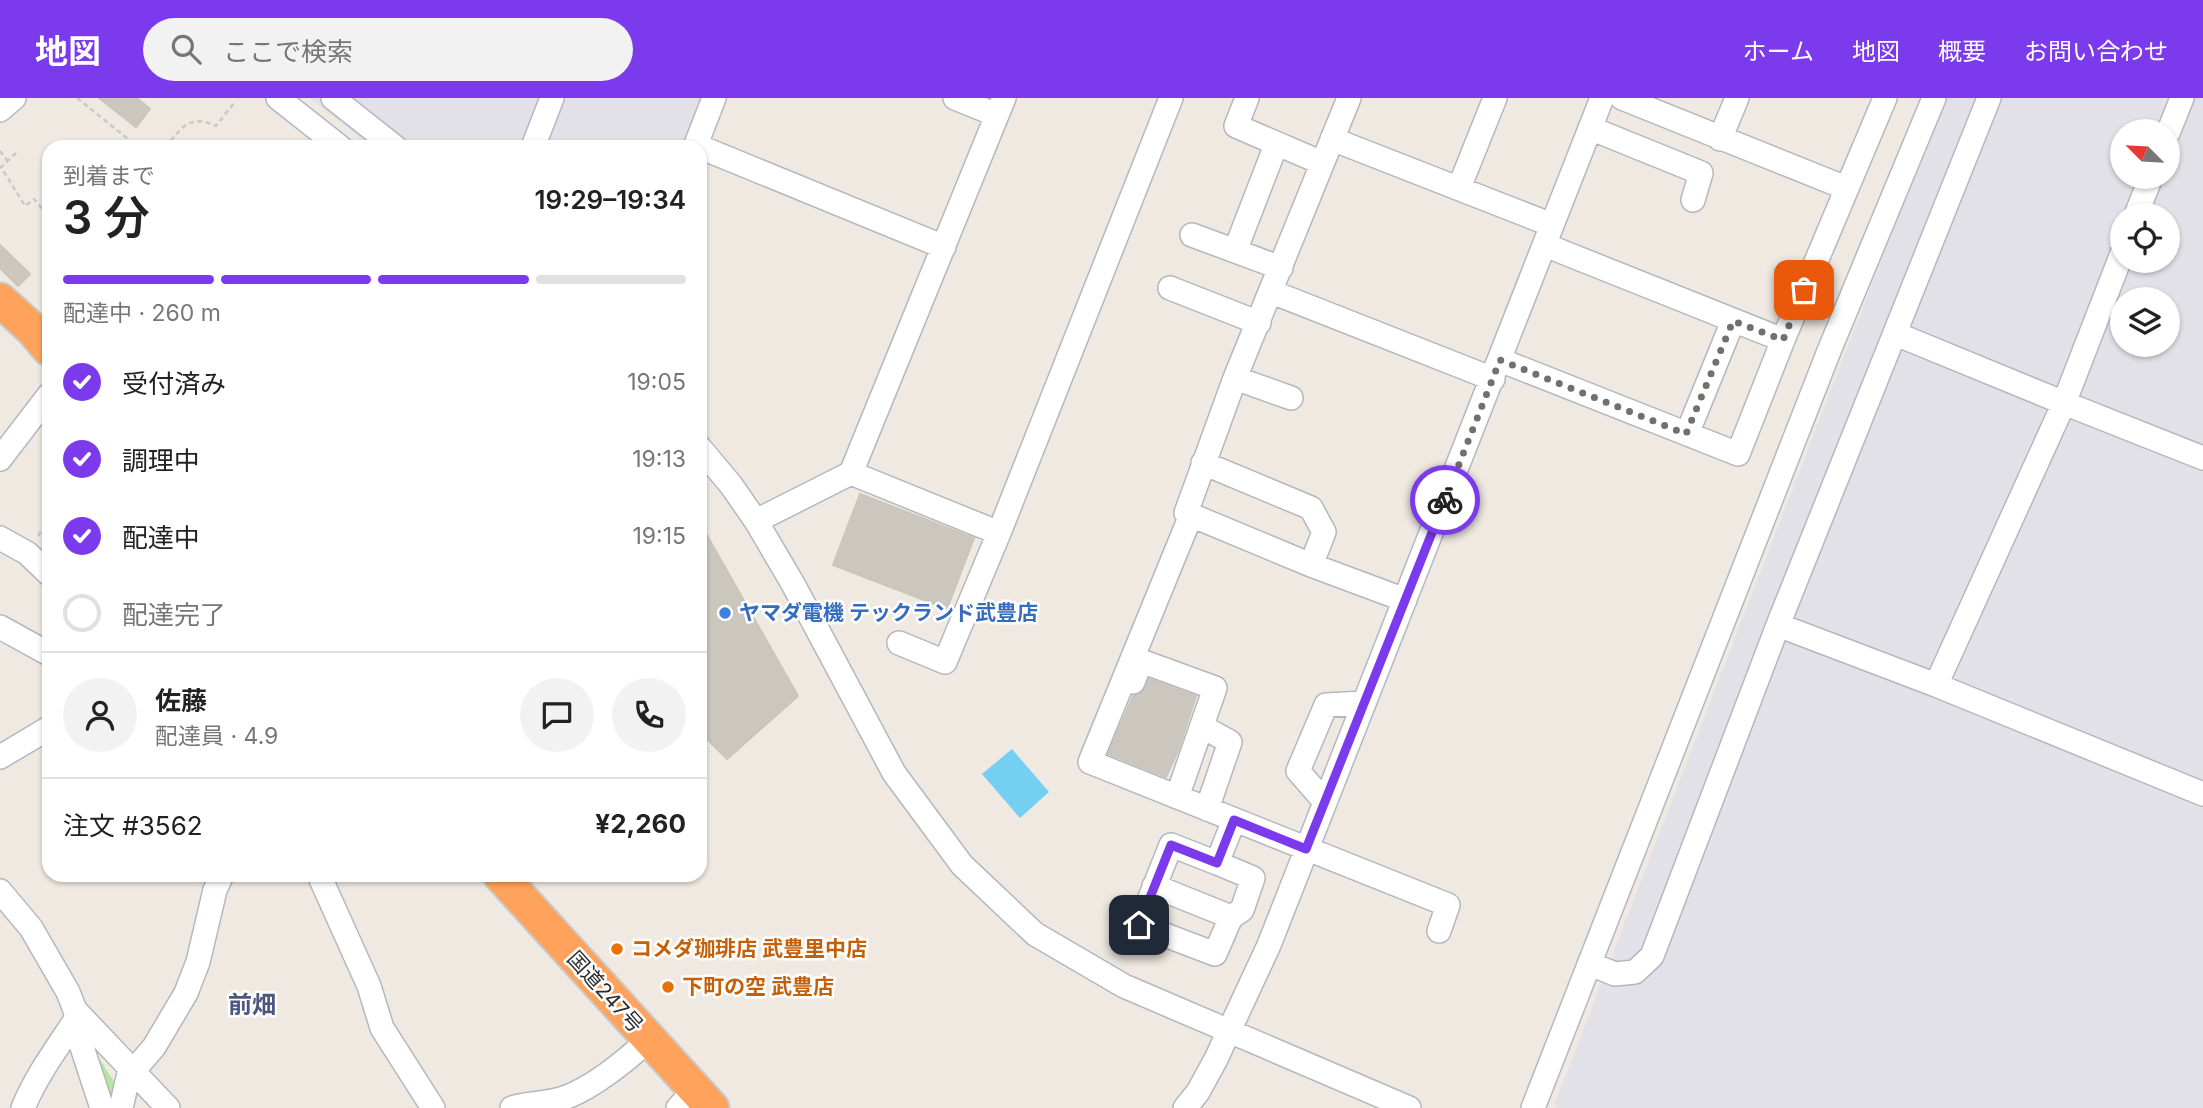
<!DOCTYPE html>
<html lang="ja">
<head>
<meta charset="utf-8">
<style>
  body { margin:0; font-family:Inter,"Noto Sans JP",sans-serif; background:#f2f2f2; color:#222; height:100vh; display:flex; flex-direction:column; font-size:26px; white-space:nowrap }
  * { box-sizing:border-box; margin:0 }
  p { font-size:23px; color:#767676 }
  .icon { flex:none; width:38px; height:38px; fill:none; stroke:currentColor; stroke-width:2; stroke-linecap:round; stroke-linejoin:round }
  .map { position:relative; flex:1; overflow:hidden }
  .panel { position:absolute; left:42px; top:42px; width:665px; height:742px; display:flex; flex-direction:column; background:#fff; border-radius:21px; box-shadow:0 2px 5px #0004 }
  .panel>* { flex:none }
  .needle { width:46px; rotate:294deg }
  .buttons { position:absolute; left:2110px; top:21px; display:grid; gap:14px }
  .buttons a { display:grid; place-items:center; width:70px; height:70px; border-radius:50%; background:#fff; box-shadow:0 2px 5px #0004; font-size:35px }
  .pin { position:absolute; display:grid; place-items:center; width:60px; height:60px; color:#fff; margin:-30px; border-radius:14px; box-shadow:0 4px 10px #0006 }
  .courier { position:absolute; display:grid; place-items:center; width:70px; height:70px; margin:-35px; border:5px solid #7c3aed; border-radius:50%; background:#fff; color:#222; box-shadow:0 2px 9px #0007 }
  .headline em { font-style:normal; font-weight:600 }
  .headline div { display:flex; flex-direction:column-reverse }
  .headline { display:flex; align-items:center; justify-content:space-between; height:119px; padding:0 21px }
  h1 { font-size:46px; font-weight:600; line-height:52px }
  .bar { display:grid; grid-template-columns:repeat(4,1fr); gap:10px 7px; align-content:center; height:84px; padding:0 21px }
  .bar i { height:9px; border-radius:5px; background:#e0e0e0 }
  .bar .current { background:#7c3aed }
  .bar p { grid-column:span 4 }
  .line { display:flex; align-items:center; gap:18px; padding:0 21px; border-top:2px solid #e0e0e0 }
  .line div { flex:1 }
  .round { display:grid; place-items:center; flex:none; width:74px; height:74px; border-radius:37px; background:#f2f2f2 }
  ol { padding:0 21px; list-style:none }
  li { display:flex; align-items:center; gap:21px; height:77px }
  li p { margin-inline-start:auto }
  li .icon { padding:7px; border-radius:50%; background:#7c3aed; color:#fff; stroke-width:4 }
  li:last-child { color:#767676 }
  li i { width:38px; height:38px; border:4px solid #e0e0e0; border-radius:50% }
  header { display:flex; align-items:center; gap:42px; box-sizing:border-box; height:98px; padding:0 35px; background:#7c3aed; color:#fff }
  header strong { font-size:33px }
  nav { display:flex; gap:38px; margin-inline-start:auto; font-size:24px }
  .search { width:490px; height:63px; background:#f2f2f2; display:flex; align-items:center; gap:18px; box-sizing:border-box; padding:0 24px; border-radius:38px; color:#767676; font-size:26px }
  .map>svg:first-child { display:block }
  .industrial { fill:#e3e1e8; fill-rule:evenodd }
  .green { fill:#b6e59e }
  .water { fill:#75cff0 }
  .building { fill:#cbc7bf; stroke:#cbc5ba; stroke-width:2 }
  .lines { fill:none; stroke-linecap:round; stroke-linejoin:round }
  .minor-casing { stroke:#b4b7c1; stroke-width:26 }
  .highway-casing { stroke:#c9c9c9; stroke-width:37 }
  .path { stroke:#c9c9c9; stroke-width:2.5; stroke-dasharray:5 3.5; stroke-linecap:butt }
  .minor { stroke:#fff; stroke-width:23 }
  .highway { stroke:#ffa35c; stroke-width:33 }
  .done { stroke:#726f6d; stroke-width:7; stroke-dasharray:0 12.6 }
  .route { stroke:#7c3aed; stroke-width:9 }
  .shop-dot { fill:#3f7fe0; stroke:#fff; stroke-width:2.5 }
  .food-dot { fill:#e8710a; stroke:#fff; stroke-width:2.5 }
  .labels { text-anchor:middle; stroke-width:5; stroke-linejoin:round; paint-order:stroke }
  .shop-label { font-size:21px; font-weight:bold; fill:#366cbe; stroke:#fff; text-anchor:start }
  .food-label { font-size:21px; font-weight:bold; fill:#c56008; stroke:#fff; text-anchor:start }
  .street-label { font-size:21px; fill:#2e2e2e; stroke:#fff }
  .quarter-label { font-size:24px; font-weight:bold; fill:#4d5680; stroke:#fff }
</style>
</head>
<body>
<header>
<strong>地図</strong>
<div class="search"><svg class="icon" aria-label="search" viewBox="0 0 24 24"><circle cx="10" cy="10" r="6"/><path d="M15 15l6 6"/></svg>ここで検索</div>
<nav><a>ホーム</a><a>地図</a><a>概要</a><a>お問い合わせ</a></nav>
</header>
<div class="map">
<svg width="2203" height="1010" viewBox="0 0 2203 1010">
  <rect width="100%" height="100%" fill="#efe9e1"/>
  <!-- industrial -->
  <path class="industrial" d="M310 0H727L700 67V49H371Z
    M1944 0H2203V1010H1557L1555 1005ZM2123 33H2168V79H2123ZM2123 117H2168V163H2123ZM2123 201H2168V247H2123Z"/>
  <!-- green -->
  <path class="green" d="M86 940 118 990 114 1010Z"/>
  <!-- water -->
  <path class="water" d="M1012 651 1049 694 1020 720 982 676Z"/>
  <!-- building -->
  <path class="building" d="M99 0H137L150 11 136 29Z
    M0 147 30 176 18 188 0 170Z
    M860 396 974 440 947 511 833 467Z
    M700 425 798 598 727 661 700 634Z
    M1149 581 1196 598 1178 653 1166 679 1108 656 1133 598 1142 594Z"/>
  <g class="lines">
    <defs>
      <path id="minor" d="M278 0 340 49
        M333 0 395 49
        M955 0 997 17
        M1247 0 1236 28 1322 65
        M1349 0 1235 280 1186 415 1311 467 1405 502
        M1622 0 1846 90
        M0 12 14 0
        M1590 30 1701 75 1693 102
        M2168 35 2182 0
        M1332 41 1552 127
        M1720 41 1737 0
        M533 49 552 0
        M695 49 714 0
        M700 49 944 149
        M1459 90 1495 0
        M2136 117 2151 79
        M1192 137 1281 170
        M1545 147 1783 242
        M1235 153 1276 47
        M1170 190 1259 225
        M1272 194 1493 281
        M1896 236 2064 305 2203 360
        M1500 262 1738 356 1783 242 1885 0
        M1235 280 1291 300
        M1687 336 1733 223
        M700 350 731 387 756 423 793 486 894 675 962 767 1035 836 1124 888 1409 1010
        M0 361 49 297
        M1203 365 1311 410 1324 434 1311 467
        M851 375 999 435
        M1191 417 1090 664 1448 807 1439 833
        M756 423 851 375 1004 0
        M0 440 27 455 49 476
        M1778 527 1989 0
        M0 529 49 556
        M899 545 945 564 999 435 1171 0
        M1133 584 1141 563 1215 590 1177 699
        M1936 587 2064 305 2123 153
        M1203 629 1230 644 1207 711
        M0 659 49 630
        M1325 704 1298 673 1326 607 1364 605
        M1217 765 1171 747 1139 827 1215 856 1231 819 1242 812 1253 780 1217 765 1234 722
        M319 777 369 888 382 930 433 1010
        M1154 788 1231 819
        M0 793 31 830 68 894 75 912 80 943 102 1010
        M1590 866 1615 876 1635 874 1652 858 1778 527 1936 587 2203 696
        M75 912 168 1010
        M23 1010C36 978 57 950 76 921
        M121 1010 128 979 154 949 186 895 198 864 215 792 222 777
        M512 1010C528 1005 545 1006 561 1001 590 992 626 963 648 942
        M678 1010 695 992
        M1185 1010 1198 994 1216 961 1269 847 1602 0
        M1533 1010 1829 253 1934 0"/>
      <path id="highway" d="M0 202 33 232 49 251
        M500 777 712 1010"/>
    </defs>
    <!-- minor casing -->
    <use href="#minor" class="minor-casing"/>
    <!-- highway casing -->
    <use href="#highway" class="highway-casing"/>
    <!-- path -->
    <path class="path" d="M77 0 138 49
      M165 49C182 31 188 15 216 28L234 5
      M0 53 7 62
      M16 55 1 69 25 108 34 101 49 119
      M38 438 49 420"/>
    <!-- minor -->
    <use href="#minor" class="minor"/>
    <!-- highway -->
    <use href="#highway" class="highway"/>
  </g>
  <g class="lines">
    <!-- done -->
    <path class="done" d="M1445 402 1500 262 1686 336 1733 223 1783 242 1804 192"/>
    <!-- route -->
    <path class="route" d="M1139 827 1171 747 1217 765 1234 722 1306 751 1445 402"/>
  </g>
  <!-- markers -->
  <circle class="shop-dot" cx="725" cy="515" r="7"/>
  <g class="food-dot">
    <circle cx="617" cy="851" r="7"/>
    <circle cx="668" cy="889" r="7"/>
  </g>
  <g class="labels">
    <!-- shop labels -->
    <g class="shop-label">
      <text x="739" y="522">ヤマダ電機 テックランド武豊店</text>
    </g>
    <!-- food labels -->
    <g class="food-label">
      <text x="631" y="858">コメダ珈琲店 武豊里中店</text>
      <text x="682" y="896">下町の空 武豊店</text>
    </g>
    <!-- street labels -->
    <g class="street-label">
      <text transform="translate(605 894) rotate(48)" y="7">国道247号</text>
    </g>
    <!-- quarter labels -->
    <g class="quarter-label">
      <text x="252" y="915">前畑</text>
    </g>
  </g>
</svg>
<div class="buttons">
<a><svg class="needle" viewBox="-14 -14 28 28"><path d="M0-13l5 13h-10z" fill="#e53935"/><path d="M0 13l5-13h-10z" fill="#767676"/></svg></a>
<a><svg class="icon" aria-label="locate" viewBox="0 0 24 24"><circle cx="12" cy="12" r="6"/><path d="M12 2v4M12 18v4M2 12h4M18 12h4"/></svg></a>
<a><svg class="icon" aria-label="layers" viewBox="0 0 24 24"><path d="M12 4l9 5-9 5-9-5zM3 14l9 5 9-5"/></svg></a>
</div>
<div class="pin" style="left:1804px;top:192px;background:#ea580c"><svg class="icon" aria-label="bag" viewBox="0 0 24 24"><path d="M5 8h14l-1 12H6zM9 8a3 3 0 0 1 6 0"/></svg></div>
<div class="pin" style="left:1139px;top:827px;background:#1f2937"><svg class="icon" aria-label="home" viewBox="0 0 24 24"><path d="M3 11l9-7 9 7M6 9v11h12V9"/></svg></div>
<div class="courier" style="left:1445px;top:402px"><svg class="icon" aria-label="bike" viewBox="0 0 24 24"><circle cx="6" cy="16" r="4"/><circle cx="18" cy="16" r="4"/><path d="M6 16l4-8h5l3 8M10 8l3 8H6M13 5h3"/></svg></div>
<section class="panel">
<div class="headline"><div><h1>3 分</h1><p>到着まで</p></div><em>19:29–19:34</em></div>
<div class="bar"><i class="current"></i><i class="current"></i><i class="current"></i><i></i><p>配達中 · 260 m</p></div>
<ol>
<li><svg class="icon" aria-label="check" viewBox="0 0 24 24"><path d="M5 12l5 5 9-10"/></svg>受付済み<p>19:05</p></li>
<li><svg class="icon" aria-label="check" viewBox="0 0 24 24"><path d="M5 12l5 5 9-10"/></svg>調理中<p>19:13</p></li>
<li><svg class="icon" aria-label="check" viewBox="0 0 24 24"><path d="M5 12l5 5 9-10"/></svg>配達中<p>19:15</p></li>
<li><i></i>配達完了</li>
</ol>
<div class="line" style="height:126px"><a class="round"><svg class="icon" aria-label="person" viewBox="0 0 24 24"><circle cx="12" cy="8" r="4"/><path d="M4 21q1-7 8-7t8 7"/></svg></a><div><b>佐藤</b><p>配達員 · 4.9</p></div><a class="round"><svg class="icon" aria-label="chat" viewBox="0 0 24 24"><path d="M4 5h16v11H9l-5 4z"/></svg></a><a class="round"><svg class="icon" aria-label="phone" viewBox="0 0 24 24"><path d="M5 4h4l2 5-3 2q2 4 5 5l2-3 5 2v4C11 20 4 13 5 4z"/></svg></a></div>
<div class="line" style="height:91px"><div>注文 #3562</div><b>¥2,260</b></div>
</section>
</div>
</body>
</html>
